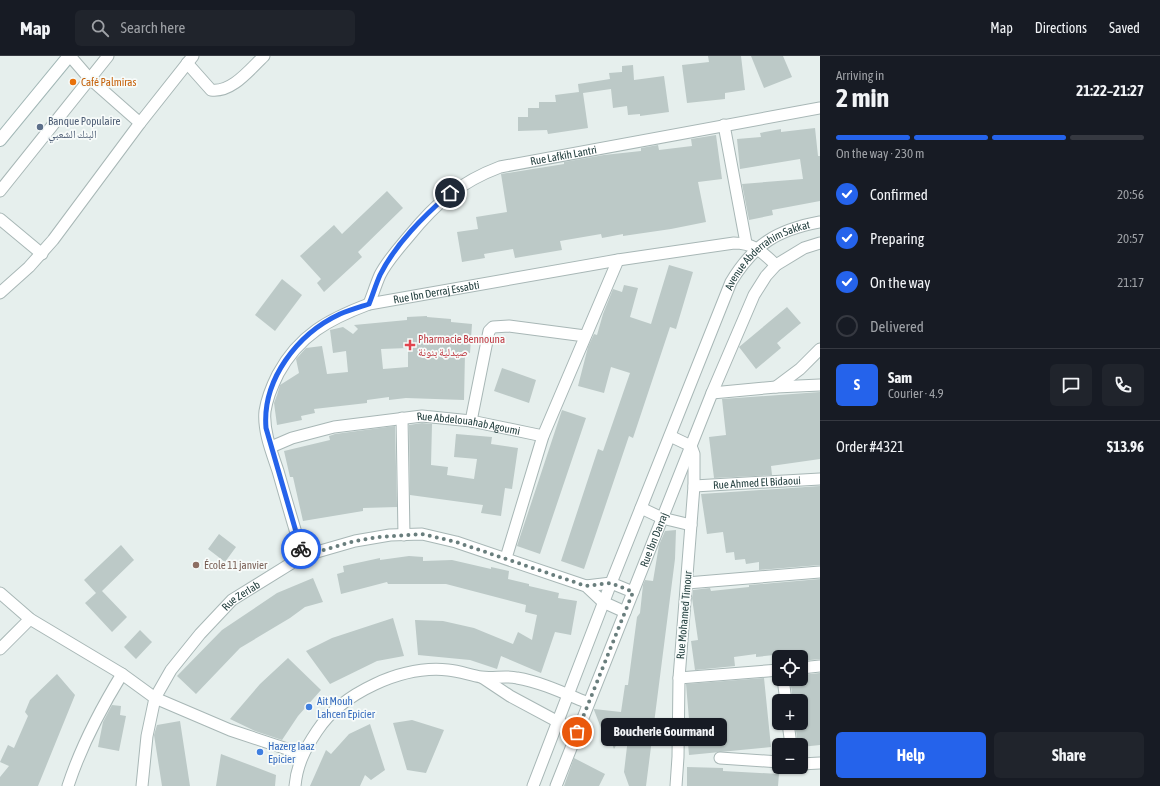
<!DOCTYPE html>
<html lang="en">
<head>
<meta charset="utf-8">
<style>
  body { margin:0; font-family:"Asap Condensed","Noto Naskh Arabic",sans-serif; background:#20242c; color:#f1f3f6; height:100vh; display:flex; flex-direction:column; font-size:15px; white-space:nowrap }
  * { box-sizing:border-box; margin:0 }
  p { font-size:13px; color:#9ea1a6 }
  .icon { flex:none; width:22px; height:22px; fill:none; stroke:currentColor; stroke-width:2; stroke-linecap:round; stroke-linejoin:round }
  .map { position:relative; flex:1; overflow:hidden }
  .sheet { display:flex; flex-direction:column; background:#171b24; width:340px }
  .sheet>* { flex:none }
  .tools { position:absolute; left:772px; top:594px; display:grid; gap:8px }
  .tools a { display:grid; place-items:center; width:36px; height:36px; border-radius:6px; background:#171b24; box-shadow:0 1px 3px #0004; font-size:20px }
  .pin { position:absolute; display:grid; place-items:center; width:34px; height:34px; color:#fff; margin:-17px; border:2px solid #fff; border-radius:50%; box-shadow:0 1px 4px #0007 }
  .courier { position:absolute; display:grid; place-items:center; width:40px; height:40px; margin:-20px; border:3px solid #2563eb; border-radius:50%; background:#fff; color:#222; box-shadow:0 1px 5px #0007 }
  .bubble { position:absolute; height:28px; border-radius:6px; background:#171b24; box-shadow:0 1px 3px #0004; font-size:13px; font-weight:700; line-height:28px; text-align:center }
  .summary em { font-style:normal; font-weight:700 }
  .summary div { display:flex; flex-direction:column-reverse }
  .summary { display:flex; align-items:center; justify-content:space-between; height:68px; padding:0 16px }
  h1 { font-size:26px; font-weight:700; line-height:30px }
  .bar { display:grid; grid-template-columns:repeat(4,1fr); gap:6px 4px; align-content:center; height:48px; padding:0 16px }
  .bar i { height:5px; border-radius:3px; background:#363941 }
  .bar .current { background:#2563eb }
  .bar p { grid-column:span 4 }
  .line { display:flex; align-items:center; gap:10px; padding:0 16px; border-top:1px solid #363941 }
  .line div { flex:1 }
  .round { display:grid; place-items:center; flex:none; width:42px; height:42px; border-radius:6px; background:#20242c }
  ol { padding:0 16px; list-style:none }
  li { display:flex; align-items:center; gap:12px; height:44px }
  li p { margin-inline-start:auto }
  li .icon { padding:4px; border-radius:50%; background:#2563eb; color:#fff; stroke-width:4 }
  li:last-child { color:#9ea1a6 }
  li i { width:22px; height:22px; border:2px solid #363941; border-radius:50% }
  .primary-button { display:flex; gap:8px; margin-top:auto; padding:8px 16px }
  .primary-button a { flex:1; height:46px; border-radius:6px; background:#2563eb; color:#fff; font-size:16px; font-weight:700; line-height:46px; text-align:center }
  .primary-button a+a { background:#20242c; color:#f1f3f6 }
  header { display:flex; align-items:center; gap:24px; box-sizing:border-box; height:56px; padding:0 20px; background:#171b24; border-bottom:1px solid #363941 }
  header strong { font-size:19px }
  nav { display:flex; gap:22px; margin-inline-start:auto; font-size:14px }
  .search { width:280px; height:36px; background:#20242c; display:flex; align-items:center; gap:10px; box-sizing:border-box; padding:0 14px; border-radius:6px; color:#9ea1a6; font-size:15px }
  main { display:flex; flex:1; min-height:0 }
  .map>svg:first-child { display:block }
  .building { fill:#bcc9c7; fill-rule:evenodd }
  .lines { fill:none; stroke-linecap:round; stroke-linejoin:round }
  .street-casing { stroke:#a8b7b6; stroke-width:13 }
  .secondary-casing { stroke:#a2b7b6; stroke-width:14 }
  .street { stroke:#fff; stroke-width:11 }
  .secondary { stroke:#fff; stroke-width:12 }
  .done { stroke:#697e7d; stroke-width:4; stroke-dasharray:0 7.2 }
  .route { stroke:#2563eb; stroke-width:5 }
  .food-dot { fill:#e8710a; stroke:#f7fbfa; stroke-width:1.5 }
  .service-dot { fill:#5c6f8a; stroke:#f7fbfa; stroke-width:1.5 }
  .health-dot { fill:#e0444e; stroke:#f7fbfa; stroke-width:1.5 }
  .education-dot { fill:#8d6e63; stroke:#f7fbfa; stroke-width:1.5 }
  .shop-dot { fill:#3f7fe0; stroke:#f7fbfa; stroke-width:1.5 }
  .labels { text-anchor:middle; stroke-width:3.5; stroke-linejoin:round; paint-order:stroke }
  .food-label { font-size:11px; fill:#c56008; stroke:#f7fbfa; text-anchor:start }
  .service-label { font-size:11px; fill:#4e5e75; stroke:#f7fbfa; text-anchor:start }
  .street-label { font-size:11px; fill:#254140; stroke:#f7fbfa }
  .health-label { font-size:11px; fill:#be3a42; stroke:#f7fbfa; text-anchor:start }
  .education-label { font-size:11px; fill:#785e54; stroke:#f7fbfa; text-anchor:start }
  .shop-label { font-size:11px; fill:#366cbe; stroke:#f7fbfa; text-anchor:start }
</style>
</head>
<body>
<header>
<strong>Map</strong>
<div class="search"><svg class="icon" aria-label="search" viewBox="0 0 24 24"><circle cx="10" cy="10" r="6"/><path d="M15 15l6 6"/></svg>Search here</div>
<nav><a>Map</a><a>Directions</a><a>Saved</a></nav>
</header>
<main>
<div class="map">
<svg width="820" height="730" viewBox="0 0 820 730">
  <rect width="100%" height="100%" fill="#e6efed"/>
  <!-- building -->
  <path class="building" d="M708 0H741L745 34 725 37V43L687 47 682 9 709 6Z
    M751 0H783L792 21 764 32Z
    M633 9 634 24 664 20 669 56 640 60V58L628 59 627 50 613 52 611 33 583 37 588 72 548 78 547 74 518 75V61H528V52H539V46H556L555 39 579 36 578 28 610 23 609 17 622 16V10Z
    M815 72 818 100H820V145L772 154 773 159 749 164 742 128 803 123 800 103 740 113 737 83 761 81 760 77 781 73V76Z
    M716 79 722 123 698 126 706 166 671 173 623 180V178L602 182 601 178 560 185 562 194 515 202 513 193 484 198 485 202 462 206 457 176 478 173 476 161 507 156 501 118 564 108V106L604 99 641 95V92L658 89 659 94 692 90 691 83Z
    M387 135 403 152 358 196 362 201 324 236 317 227 321 223 300 200 334 169 342 178Z
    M669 209 693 216 676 273 670 271 633 382 629 380 584 513 561 505 598 393 603 395 630 317 611 311 604 337 578 330 588 291 594 278 597 279 603 258 613 233 622 236 624 229 638 232 630 261 651 268Z
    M282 223 302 239 275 275 255 259Z
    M787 251 801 267 777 287 781 292 756 313 739 291Z
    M427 260V261L451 263V266L472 268 470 297H465L464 344 406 342 389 344V341L367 344V347L314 353 315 357 301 360 302 364 277 369 274 347 277 339 280 329 299 317 296 303 306 292 322 290 327 318 348 316 346 295 333 297 330 274 343 271 353 278 358 273 354 269 407 264V261ZM408 292V311L383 313 381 293Z
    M502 312 536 324 529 347 494 335Z
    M820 336V403L771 410 772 419 714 422 709 381 726 379 722 343Z
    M562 354 586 362 540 498 517 490Z
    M422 367 432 368 431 409 448 411 447 419 474 423 477 403 454 401 456 378 492 381 491 388 518 392 512 433 505 432 501 460 481 457 483 449 410 439 409 369Z
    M395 370 397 451 363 452V455L303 465 293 421H290L284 395 330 384 329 380 335 378Z
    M820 430V509L759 514V506L746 508 745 503 735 504 734 496 726 497 723 476 707 478 701 438Z
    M676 474 675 503 646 730H629L624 716 630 665 614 693 611 685H606L594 654V653L621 656 625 629H628L637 561 640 557 643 529 645 524 653 525 659 489 665 475Z
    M219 478 236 491 225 506 208 493Z
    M121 489 134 504 102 535 127 561 112 576 85 547 96 537 84 524Z
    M409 500 423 501V505L452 504 491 513V511L509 515 508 523 529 528V530L559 537 558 542 577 545 571 579 555 576 541 617 501 600 497 613 470 604 418 599 415 564 443 565 474 572 513 588 518 576 532 584 537 559 525 556 526 549 446 528H388L387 526 341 538 337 518 344 516 343 510 380 502V504Z
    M313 522 323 546 305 551 290 562 240 592 196 638 177 620 222 574 277 537Z
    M820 523V603L801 605V601H794L793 597 756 601V598L734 601 735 610 695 614 691 585 698 584 692 542 693 534 710 532 711 535 749 531V529Z
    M393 562 404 600 377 605 330 628 306 595 332 582Z
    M140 574 152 586 136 603 124 591Z
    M288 602 321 634 298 660 282 684 255 675 230 663 260 628Z
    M820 617V689L801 691V689H798L795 667H801V645H793L790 623H801V619Z
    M57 618 75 639 38 730H0V721L9 710 0 706 8 689 14 692 28 660 25 656 30 644Z
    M764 622 771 691 689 699 686 664 689 663 686 628Z
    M112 649 121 650 120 659 126 660 119 695 98 691 103 666Z
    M412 664 444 674 426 717 407 714 393 667Z
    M180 665 190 730H162L154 679 157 669Z
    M370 668 385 714 371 724 365 719 360 730H310L326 694 331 698 349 678Z
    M221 698 276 719 275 730H216Z
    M574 702 605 718 599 730H564Z
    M687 711 723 712V715L779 718 778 730H687Z"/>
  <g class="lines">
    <defs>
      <g id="street">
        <path d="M70 0 89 22 140 67"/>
        <path d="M187 7 211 34C232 37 250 13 264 0"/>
        <path d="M724 69 746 187"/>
        <path d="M0 135 108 0"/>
        <path d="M0 163 42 198"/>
        <path d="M0 237 29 211 53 184 140 67 193 0"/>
        <path id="s1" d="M369 248C373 238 376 228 380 219 387 205 399 192 409 180 436 147 460 126 500 111L820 52"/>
        <path d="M776 331 800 313 820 293"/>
        <path d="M712 337 776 331 820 329"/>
        <path d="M402 362 404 479"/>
        <path d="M471 365 489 275 493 271 509 270 585 280"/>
        <path d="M670 380 691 390 694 398V430L679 622 678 701 676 730"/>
        <path id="s2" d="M271 391 292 382 334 371 422 360 471 365 543 380"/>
        <path id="s3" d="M694 430 820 423"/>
        <path d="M641 452 662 462 691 469"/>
        <path id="s4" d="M303 500C294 471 286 443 278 415 272 397 263 375 265 355 267 342 272 330 278 318 299 279 329 263 369 248L618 204 734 187C754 187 762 196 776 209"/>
        <path d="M506 502 543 380 618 204"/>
        <path d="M687 527 820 516"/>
        <path d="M586 530 611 527 633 536"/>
        <path d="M0 537 30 563 122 618 155 642 230 674 302 698"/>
        <path d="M0 593 30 563"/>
        <path d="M801 612 820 610"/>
        <path d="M483 622 510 640 577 676"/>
        <path d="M679 622 779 614"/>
        <path d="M783 623 786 645"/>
        <path d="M788 667 791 689"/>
        <path d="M720 702 779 706"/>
        <path d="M801 708 820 707"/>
        <path d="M68 730C81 690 100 654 122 618"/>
        <path id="s5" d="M142 730 147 680 155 642 171 614 200 578 232 544 303 500 355 485 390 479 422 478 456 486 586 530 603 546 625 556"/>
        <path d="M295 730C297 708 305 693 317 675 342 637 402 609 448 614 459 615 470 619 481 621 493 623 505 619 517 622 541 626 566 638 588 647"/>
        <path id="s6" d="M533 730 611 527 731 226C754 188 777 174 820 166"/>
        <path id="s7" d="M556 730 712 337 754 239 766 220 776 209 804 192 820 187"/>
      </g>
      <path id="secondary" d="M0 84 69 0"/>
    </defs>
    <!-- street casing -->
    <use href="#street" class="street-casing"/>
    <!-- secondary casing -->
    <use href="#secondary" class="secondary-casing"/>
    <!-- street -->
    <use href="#street" class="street"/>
    <!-- secondary -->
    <use href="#secondary" class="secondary"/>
  </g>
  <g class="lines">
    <!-- done -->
    <path class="done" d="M301 493 303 500 355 485 378 481 422 478 456 486 586 530 611 527 633 536 577 676"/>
    <!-- route -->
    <path class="route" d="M301 493 266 372C262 324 297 278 340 258 350 254 360 251 369 248 373 238 376 228 380 219 396 187 424 160 450 137"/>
  </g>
  <!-- markers -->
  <circle class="food-dot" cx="73" cy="26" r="4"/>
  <circle class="service-dot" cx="40" cy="71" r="4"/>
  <path class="health-dot" d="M408 283h4v4h4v4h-4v4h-4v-4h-4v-4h4z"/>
  <circle class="education-dot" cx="196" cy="509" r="4"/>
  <g class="shop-dot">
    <circle cx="309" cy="651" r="4"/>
    <circle cx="260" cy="696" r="4"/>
  </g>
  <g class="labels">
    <!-- food labels -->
    <g class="food-label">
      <text x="81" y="30">Café Palmiras</text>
    </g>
    <!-- service labels -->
    <g class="service-label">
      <text x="48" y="69">Banque Populaire<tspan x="48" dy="13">البنك الشعبي</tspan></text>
    </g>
    <!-- street labels -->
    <g class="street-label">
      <text dy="4" stroke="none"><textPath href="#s1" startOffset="260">Rue Lafkih Lantri</textPath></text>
      <text dy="4" stroke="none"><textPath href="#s6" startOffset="588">Avenue Abderrahim Sakkat</textPath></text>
      <text dy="4" stroke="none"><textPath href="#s4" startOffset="376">Rue Ibn Derraj Essabti</textPath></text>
      <text dy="4" stroke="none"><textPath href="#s2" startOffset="202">Rue Abdelouahab Agoumi</textPath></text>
      <text dy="4" stroke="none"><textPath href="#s3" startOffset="63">Rue Ahmed El Bidaoui</textPath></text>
      <text dy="4" stroke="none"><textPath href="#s7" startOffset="265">Rue Ibn Darraj</textPath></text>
      <text dy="4" stroke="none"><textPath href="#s5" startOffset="224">Rue ZerIab</textPath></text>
      <text transform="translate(684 559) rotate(-85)" y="4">Rue Mohamed Timour</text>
    </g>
    <!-- health labels -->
    <g class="health-label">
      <text x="418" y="287">Pharmacie Bennouna<tspan x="418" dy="13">صيدلية بنونة</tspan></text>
    </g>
    <!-- education labels -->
    <g class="education-label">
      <text x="204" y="513">École 11 janvier</text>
    </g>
    <!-- shop labels -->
    <g class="shop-label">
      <text x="317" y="649">Ait Mouh<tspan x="317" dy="13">Lahcen Epicier</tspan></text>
      <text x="268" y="694">Hazerg Iaaz<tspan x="268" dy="13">Epicier</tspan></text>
    </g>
  </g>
</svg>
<div class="tools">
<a><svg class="icon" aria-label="locate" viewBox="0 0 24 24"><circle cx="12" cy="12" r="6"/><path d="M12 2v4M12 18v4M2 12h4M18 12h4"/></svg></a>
<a>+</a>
<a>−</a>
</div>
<div class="pin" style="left:577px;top:676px;background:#ea580c"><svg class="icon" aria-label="bag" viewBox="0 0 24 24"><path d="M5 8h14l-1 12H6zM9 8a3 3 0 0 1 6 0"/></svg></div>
<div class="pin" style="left:450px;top:137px;background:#1f2937"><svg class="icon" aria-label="home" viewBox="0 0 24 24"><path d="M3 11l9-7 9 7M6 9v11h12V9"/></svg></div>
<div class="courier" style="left:301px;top:493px"><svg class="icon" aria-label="bike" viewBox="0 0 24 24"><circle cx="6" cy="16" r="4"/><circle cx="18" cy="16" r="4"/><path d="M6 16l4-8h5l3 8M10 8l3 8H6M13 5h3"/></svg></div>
<div class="bubble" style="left:601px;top:662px;width:126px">Boucherie Gourmand</div>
</div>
<section class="sheet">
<div class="summary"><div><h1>2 min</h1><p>Arriving in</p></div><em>21:22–21:27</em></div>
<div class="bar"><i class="current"></i><i class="current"></i><i class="current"></i><i></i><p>On the way · 230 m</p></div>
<ol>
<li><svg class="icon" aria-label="check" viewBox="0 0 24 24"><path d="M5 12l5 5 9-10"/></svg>Confirmed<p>20:56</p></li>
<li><svg class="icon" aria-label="check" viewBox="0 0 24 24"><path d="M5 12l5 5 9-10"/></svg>Preparing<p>20:57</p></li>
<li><svg class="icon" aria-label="check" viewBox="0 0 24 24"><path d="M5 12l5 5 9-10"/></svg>On the way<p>21:17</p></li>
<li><i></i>Delivered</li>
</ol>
<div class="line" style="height:72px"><b class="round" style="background:#2563eb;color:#fff">S</b><div><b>Sam</b><p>Courier · 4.9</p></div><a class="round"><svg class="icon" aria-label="chat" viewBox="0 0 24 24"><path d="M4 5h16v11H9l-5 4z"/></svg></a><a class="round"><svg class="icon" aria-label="phone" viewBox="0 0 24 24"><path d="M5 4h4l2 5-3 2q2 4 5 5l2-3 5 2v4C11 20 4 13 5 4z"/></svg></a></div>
<div class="line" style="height:52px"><div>Order #4321</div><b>$13.96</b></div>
<div class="primary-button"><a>Help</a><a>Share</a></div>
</section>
</main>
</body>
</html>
